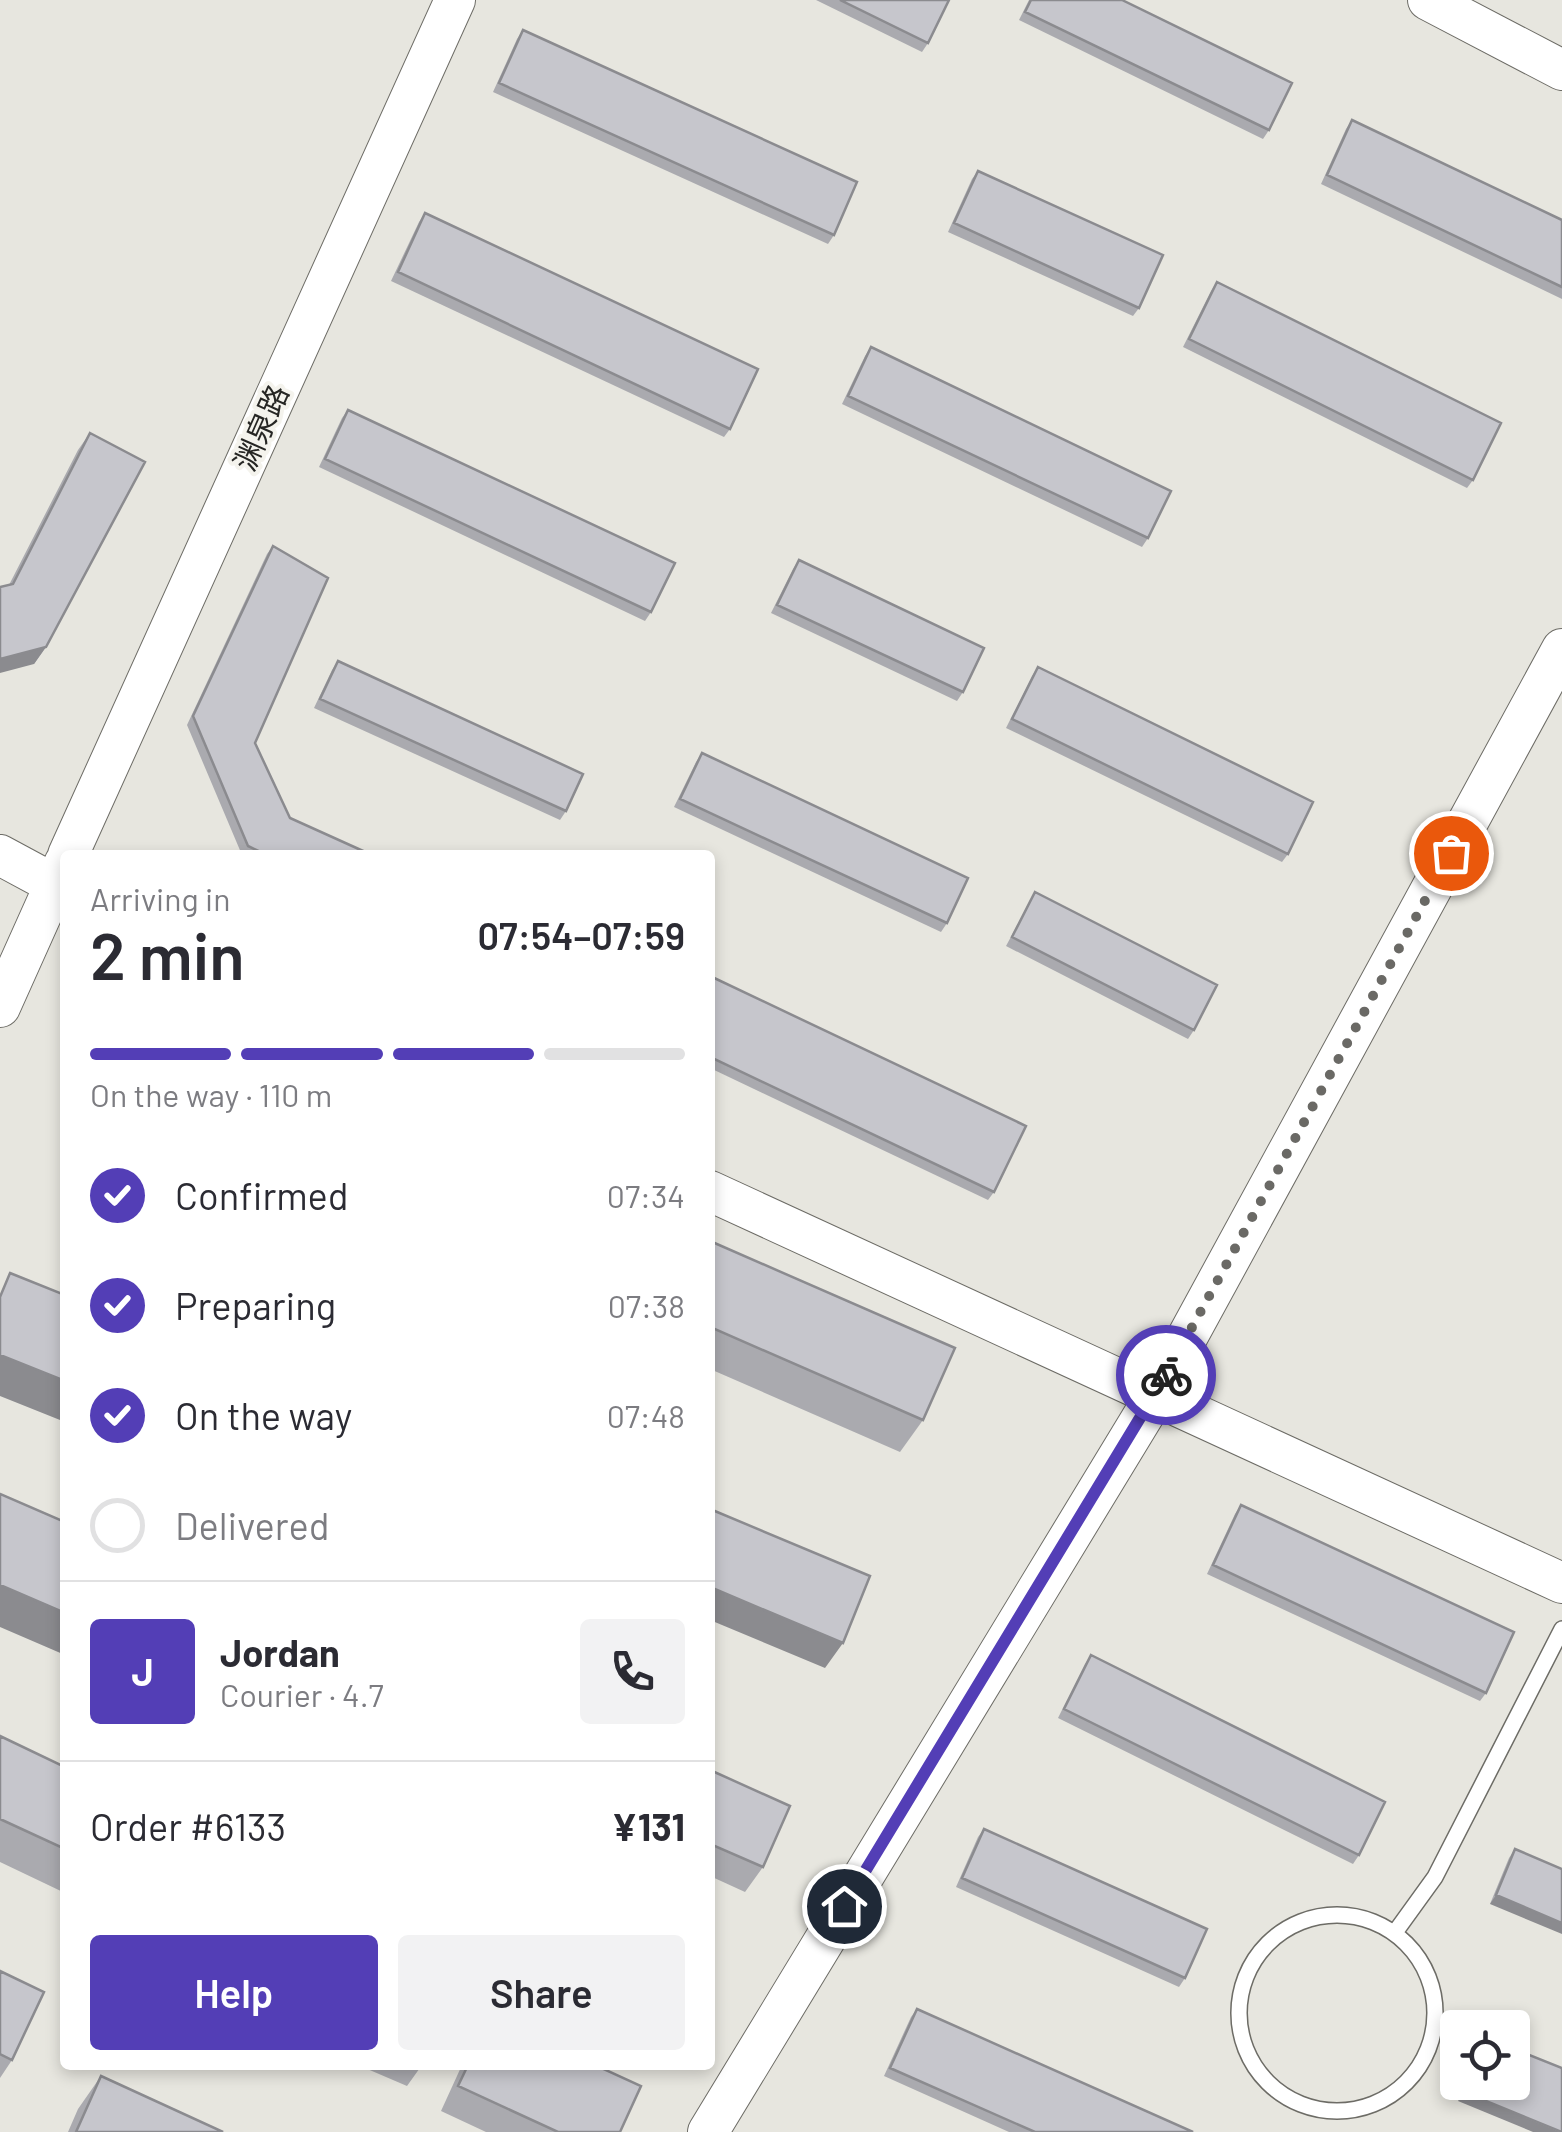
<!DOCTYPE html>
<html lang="en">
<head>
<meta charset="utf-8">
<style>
  body { margin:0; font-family:Barlow,"Noto Sans SC",sans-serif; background:#f2f2f3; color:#2b2b33; height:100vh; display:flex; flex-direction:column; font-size:38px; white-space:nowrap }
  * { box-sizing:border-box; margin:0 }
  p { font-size:32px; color:#7c7c81 }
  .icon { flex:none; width:55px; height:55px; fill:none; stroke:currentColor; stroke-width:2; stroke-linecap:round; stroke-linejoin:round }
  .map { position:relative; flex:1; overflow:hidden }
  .panel { position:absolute; left:60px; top:850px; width:655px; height:1220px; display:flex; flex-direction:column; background:#fff; border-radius:10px; box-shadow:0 5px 15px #0003 }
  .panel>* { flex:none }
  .fabs { position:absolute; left:1440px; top:2010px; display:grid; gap:20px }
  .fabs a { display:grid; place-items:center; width:90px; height:90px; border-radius:10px; background:#fff; box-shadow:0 5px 15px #0003; font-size:50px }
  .pin { position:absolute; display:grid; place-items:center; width:85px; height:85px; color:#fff; margin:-42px; border:5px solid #fff; border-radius:50%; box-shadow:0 2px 10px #0007 }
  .courier { position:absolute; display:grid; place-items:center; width:100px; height:100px; margin:-50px; border:8px solid #533eb6; border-radius:50%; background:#fff; color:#222; box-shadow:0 2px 12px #0007 }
  .head em { font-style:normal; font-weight:600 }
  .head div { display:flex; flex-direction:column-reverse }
  .head { display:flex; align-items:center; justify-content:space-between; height:170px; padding:0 30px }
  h1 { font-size:65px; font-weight:600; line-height:75px }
  .bar { display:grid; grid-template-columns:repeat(4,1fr); gap:15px 10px; align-content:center; height:120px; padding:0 30px }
  .bar i { height:12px; border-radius:8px; background:#e1e1e2 }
  .bar .on { background:#533eb6 }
  .bar p { grid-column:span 4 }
  .line { display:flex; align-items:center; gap:25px; padding:0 30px; border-top:2px solid #e1e1e2 }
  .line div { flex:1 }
  .round { display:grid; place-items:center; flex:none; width:105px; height:105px; border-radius:10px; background:#f2f2f3 }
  ol { padding:0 30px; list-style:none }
  li { display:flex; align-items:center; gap:30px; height:110px }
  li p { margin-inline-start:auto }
  li .icon { padding:10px; border-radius:50%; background:#533eb6; color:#fff; stroke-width:4 }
  li:last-child { color:#7c7c81 }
  li i { width:55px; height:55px; border:5px solid #e1e1e2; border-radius:50% }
  .cta { display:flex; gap:20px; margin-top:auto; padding:20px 30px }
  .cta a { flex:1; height:115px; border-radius:10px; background:#533eb6; color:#fff; font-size:40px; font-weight:600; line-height:115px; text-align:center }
  .cta a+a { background:#f2f2f3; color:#2b2b33 }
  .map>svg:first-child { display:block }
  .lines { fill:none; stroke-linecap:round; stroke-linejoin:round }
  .service-casing { stroke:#6d6c66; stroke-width:18 }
  .tertiary-casing { stroke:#6d6c66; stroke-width:42 }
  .service { stroke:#fff; stroke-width:15 }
  .tertiary { stroke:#fff; stroke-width:40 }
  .wall { fill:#aaaaaf }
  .shaded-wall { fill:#8b8b8f }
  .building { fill:#c6c6cc; stroke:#8b8b8f; stroke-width:2.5 }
  .done { stroke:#6a6965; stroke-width:10; stroke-dasharray:0 18 }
  .route { stroke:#533eb6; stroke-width:12 }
  .labels { text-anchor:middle; stroke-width:8; stroke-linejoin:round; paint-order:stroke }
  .street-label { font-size:30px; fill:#262624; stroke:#f4f3ed }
</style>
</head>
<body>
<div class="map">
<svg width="1562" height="2132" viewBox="0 0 1562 2132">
  <rect width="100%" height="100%" fill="#e7e6df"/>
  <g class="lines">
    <defs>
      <path id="service" d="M1239 2013a98 98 0 1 1 196 0a98 98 0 1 1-196 0Z
        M1396 1931 1435 1877 1562 1629"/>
      <path id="tertiary" d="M1428 0 1562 70
        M0 855 65 890
        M68 855 455 0
        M0 1007 65 862
        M710 1191 1562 1583
        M708 2132 1154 1398 1562 649"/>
    </defs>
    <!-- service casing -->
    <use href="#service" class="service-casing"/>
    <!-- tertiary casing -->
    <use href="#tertiary" class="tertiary-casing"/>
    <!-- service -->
    <use href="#service" class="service"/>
    <!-- tertiary -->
    <use href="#tertiary" class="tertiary"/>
  </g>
  <!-- wall -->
  <path class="wall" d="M816 0H949L928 43 922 52Z
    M1029 0H1122L1269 130 1263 139 1019 20Z
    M523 30 834 235 828 244 493 92 517 39Z
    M1352 120 1562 220V299L1321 184 1346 129Z
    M978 171 1139 308 1133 316 948 232 972 179Z
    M425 213 730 429 724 437 391 281 419 222Z
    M1217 282 1473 480 1467 488 1183 347 1211 291Z
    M871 347 1148 538 1142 547 842 404 865 356Z
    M348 410 651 612 645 621 319 467 342 418Z
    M90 433 46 647 34 664 9 585 78 450Z
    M273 546 255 743 290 818 372 855H242L187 725 267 554Z
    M799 560 963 692 957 701 771 613 793 569Z
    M338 661 566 811 560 820 314 708 332 670Z
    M1038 667 1288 854 1282 862 1006 728 1032 676Z
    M702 753 947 923 941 932 674 807 696 762Z
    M1035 892 1194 1030 1188 1039 1006 946Z
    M710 976 994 1192 988 1200 710 1068Z
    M710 1241 923 1420 900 1452 710 1369Z
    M1241 1505 1486 1693 1480 1701 1207 1574 1235 1514Z
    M1091 1655 1359 1855 1353 1864 1058 1718 1085 1664Z
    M0 1736 65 1767V1893L0 1862Z
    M710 1770 763 1867 745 1892 710 1876Z
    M984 1829 1185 1978 1179 1987 956 1887 978 1837Z
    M1515 1849 1562 1869 1490 1904 1509 1858Z
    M0 1971 12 2060 0 2078Z
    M917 2009 1193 2132H1009L884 2076 911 2017Z
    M358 2065H422L407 2086Z
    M462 2065H595L620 2132H486L441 2111Z
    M101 2076 223 2132H68L78 2109Z"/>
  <!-- shaded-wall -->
  <path class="shaded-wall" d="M46 647 34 664 0 673V659Z
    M0 1355 65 1381V1422L0 1396Z
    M0 1585 65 1613V1655L0 1627Z
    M710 1587 843 1643 825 1668 710 1620Z
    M1496 1895 1562 1923V1934L1490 1904Z
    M1464 2092 1560 2132H1533L1458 2101Z"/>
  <!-- building -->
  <path class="building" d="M840 0H949L928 43Z
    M1031 0H1122L1292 83 1269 130 1025 12Z
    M523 30 857 182 834 235 499 83Z
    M1352 120 1562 220V287L1327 175Z
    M978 171 1163 255 1139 308 954 223Z
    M425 213 758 369 730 429 398 272Z
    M1217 282 1501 423 1473 480 1189 339Z
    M871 347 1171 491 1148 538 848 396Z
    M348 410 675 563 651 612 325 459Z
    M90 433 145 462 46 647 0 659V587L13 584Z
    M273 546 328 578 255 743 290 818 372 855H267L248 846 193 716Z
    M799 560 984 648 963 692 777 605Z
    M338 661 583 774 566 811 320 699Z
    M1038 667 1313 802 1288 854 1012 719Z
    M702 753 968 878 947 923 680 799Z
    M1035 892 1217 985 1194 1030 1012 937Z
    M710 976 1026 1126 994 1192 710 1057Z
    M710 1241 955 1348 923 1420 710 1327Z
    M10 1273 65 1295V1381L0 1355V1297Z
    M0 1494 65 1522V1613L0 1585Z
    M1241 1505 1514 1632 1486 1693 1213 1565Z
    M710 1509 870 1576 843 1643 710 1587Z
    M1091 1655 1385 1802 1359 1855 1064 1709Z
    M0 1736 65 1767V1849L0 1819Z
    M710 1770 790 1806 763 1867 710 1844Z
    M984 1829 1207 1929 1185 1978 962 1878Z
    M1515 1849 1562 1869V1923L1496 1895Z
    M0 1971 44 1992 12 2060 0 2054Z
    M917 2009 1193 2132H1035L890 2068Z
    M1512 2048 1562 2068V2132L1464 2092 1468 2082H1512Z
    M468 2065H595L641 2086 620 2132H558L458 2086Z
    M101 2076 223 2132H76Z"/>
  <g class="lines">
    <!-- done -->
    <path class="done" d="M1166 1375 1451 853"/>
    <!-- route -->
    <path class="route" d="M844 1906 1166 1375"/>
  </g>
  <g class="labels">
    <!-- street labels -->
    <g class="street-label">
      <text transform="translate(262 428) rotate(-66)" y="10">渊泉路</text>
    </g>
  </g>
</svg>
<div class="fabs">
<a><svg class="icon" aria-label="locate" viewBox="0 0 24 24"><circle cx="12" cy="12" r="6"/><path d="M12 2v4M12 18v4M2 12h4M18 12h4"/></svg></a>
</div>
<div class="pin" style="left:1451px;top:853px;background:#ea580c"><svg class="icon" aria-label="bag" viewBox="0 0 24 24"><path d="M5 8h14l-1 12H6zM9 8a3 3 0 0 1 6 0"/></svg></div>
<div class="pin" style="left:844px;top:1906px;background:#1f2937"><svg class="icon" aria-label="home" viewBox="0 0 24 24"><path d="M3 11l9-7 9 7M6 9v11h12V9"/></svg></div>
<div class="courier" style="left:1166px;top:1375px"><svg class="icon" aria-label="bike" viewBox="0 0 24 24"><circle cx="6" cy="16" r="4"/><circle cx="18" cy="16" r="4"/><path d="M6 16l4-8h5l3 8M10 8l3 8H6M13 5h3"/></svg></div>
<section class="panel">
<div class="head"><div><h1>2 min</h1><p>Arriving in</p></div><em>07:54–07:59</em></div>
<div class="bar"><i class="on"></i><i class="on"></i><i class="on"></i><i></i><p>On the way · 110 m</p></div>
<ol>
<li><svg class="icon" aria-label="check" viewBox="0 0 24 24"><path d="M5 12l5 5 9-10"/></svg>Confirmed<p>07:34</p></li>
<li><svg class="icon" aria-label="check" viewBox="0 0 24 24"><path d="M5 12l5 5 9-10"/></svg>Preparing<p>07:38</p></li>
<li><svg class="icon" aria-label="check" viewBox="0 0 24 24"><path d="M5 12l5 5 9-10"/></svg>On the way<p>07:48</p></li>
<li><i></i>Delivered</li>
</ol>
<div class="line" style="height:180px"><b class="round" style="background:#533eb6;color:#fff">J</b><div><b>Jordan</b><p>Courier · 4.7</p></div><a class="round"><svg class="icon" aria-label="phone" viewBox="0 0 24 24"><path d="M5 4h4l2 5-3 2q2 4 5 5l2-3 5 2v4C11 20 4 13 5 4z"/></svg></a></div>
<div class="line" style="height:130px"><div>Order #6133</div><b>¥131</b></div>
<div class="cta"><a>Help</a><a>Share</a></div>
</section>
</div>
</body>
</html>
